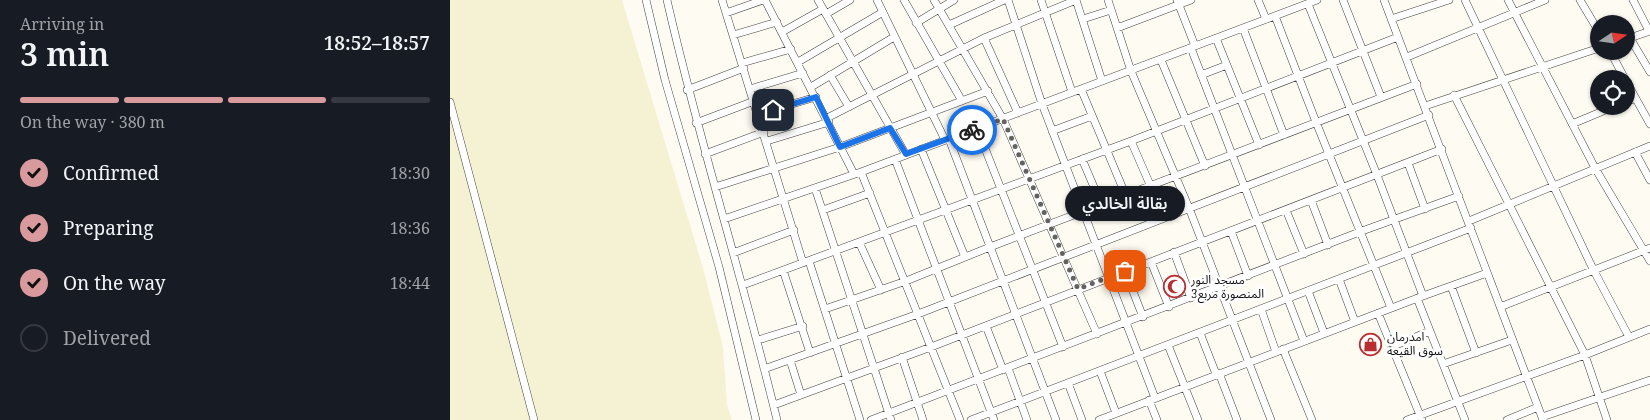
<!DOCTYPE html>
<html lang="en">
<head>
<meta charset="utf-8">
<style>
  body { margin:0; font-family:"Noto Serif","Noto Sans Arabic",serif; background:#20242c; color:#f1f3f6; height:100vh; display:flex; flex-direction:column; font-size:19px; white-space:nowrap }
  * { box-sizing:border-box; margin:0 }
  p { font-size:16px; color:#9ea1a6 }
  .icon { flex:none; width:28px; height:28px; fill:none; stroke:currentColor; stroke-width:2; stroke-linecap:round; stroke-linejoin:round }
  .map { position:relative; flex:1; overflow:hidden }
  .details { display:flex; flex-direction:column; background:#171b24; width:450px }
  .details>* { flex:none }
  .needle { width:32px; rotate:77deg }
  .tools { position:absolute; left:1140px; top:15px; display:grid; gap:10px }
  .tools a { display:grid; place-items:center; width:45px; height:45px; border-radius:50%; background:#171b24; box-shadow:0 1px 4px #0004; font-size:25px }
  .pin { position:absolute; display:grid; place-items:center; width:42px; height:42px; color:#fff; margin:-21px; border-radius:10px; box-shadow:0 2px 8px #0006 }
  .courier { position:absolute; display:grid; place-items:center; width:50px; height:50px; margin:-25px; border:4px solid #1a73e8; border-radius:50%; background:#fff; color:#222; box-shadow:0 1px 6px #0007 }
  .bubble { position:absolute; height:35px; border-radius:18px; background:#171b24; box-shadow:0 1px 4px #0004; font-size:16px; font-weight:600; line-height:35px; text-align:center }
  .head em { font-style:normal; font-weight:600 }
  .head div { display:flex; flex-direction:column-reverse }
  .head { display:flex; align-items:center; justify-content:space-between; height:85px; padding:0 20px }
  h1 { font-size:32px; font-weight:600; line-height:38px }
  .bar { display:grid; grid-template-columns:repeat(4,1fr); gap:8px 5px; align-content:center; height:60px; padding:0 20px }
  .bar i { height:6px; border-radius:4px; background:#363941 }
  .bar .current { background:#d89a9d }
  .bar p { grid-column:span 4 }
  ol { padding:0 20px; list-style:none }
  li { display:flex; align-items:center; gap:15px; height:55px }
  li p { margin-inline-start:auto }
  li .icon { padding:5px; border-radius:50%; background:#d89a9d; color:#111; stroke-width:4 }
  li:last-child { color:#9ea1a6 }
  li i { width:28px; height:28px; border:2px solid #363941; border-radius:50% }
  main { display:flex; flex:1; min-height:0 }
  .map>svg:first-child { display:block }
  .farmland { fill:#f4f2d3 }
  .lines { fill:none; stroke-linecap:round; stroke-linejoin:round }
  .minor-casing { stroke:#424242; stroke-width:8 }
  .minor { stroke:#fff; stroke-width:7 }
  .done { stroke:#63625e; stroke-width:5; stroke-dasharray:0 9 }
  .route { stroke:#1a73e8; stroke-width:6 }
  .labels { text-anchor:middle; stroke-width:5; stroke-linejoin:round; paint-order:stroke }
  .poi-label { font-size:12px; fill:#0f0f0f; stroke:#fff; text-anchor:start }
</style>
</head>
<body>
<main>
<section class="details">
<div class="head"><div><h1>3 min</h1><p>Arriving in</p></div><em>18:52–18:57</em></div>
<div class="bar"><i class="current"></i><i class="current"></i><i class="current"></i><i></i><p>On the way · 380 m</p></div>
<ol>
<li><svg class="icon" aria-label="check" viewBox="0 0 24 24"><path d="M5 12l5 5 9-10"/></svg>Confirmed<p>18:30</p></li>
<li><svg class="icon" aria-label="check" viewBox="0 0 24 24"><path d="M5 12l5 5 9-10"/></svg>Preparing<p>18:36</p></li>
<li><svg class="icon" aria-label="check" viewBox="0 0 24 24"><path d="M5 12l5 5 9-10"/></svg>On the way<p>18:44</p></li>
<li><i></i>Delivered</li>
</ol>
</section>
<div class="map">
<svg width="1200" height="420" viewBox="0 0 1200 420">
  <rect width="100%" height="100%" fill="#fefcf2"/>
  <!-- farmland -->
  <path class="farmland" d="M0 0H172L253 268 273 347 277 405 282 420H0Z"/>
  <g class="lines">
    <defs>
      <path id="minor" d="M196 0 215 80 269 267 306 420
        M217 0C249 141 293 279 327 420
        M272 0 353 263
        M315 0 404 174
        M368 0 456 155
        M427 0 495 140
        M454 0 512 101
        M484 0 553 119 647 334
        M558 0 592 104 705 398
        M591 0 622 92
        M626 0 652 81
        M658 0 681 71 739 208 821 420
        M727 0 745 46
        M808 0 816 19
        M893 0 931 97
        M934 0 1093 420
        M1015 0 1143 269 1179 337
        M1058 0 1145 168 1200 261
        M1130 0 1149 32
        M1183 0 1199 31
        M858 4 927 175 973 296
        M276 13 313 0
        M376 14 400 0
        M825 16 866 122 941 308
        M633 19 661 10
        M941 19 999 0
        M466 23 504 0
        M499 25 554 0
        M667 28 741 0
        M793 28 834 135
        M332 32 373 9
        M283 35 327 22
        M534 38 568 113
        M766 38 809 145
        M1180 38 1200 72
        M1177 39 1200 31
        M741 48 854 341
        M1160 51 1175 79
        M957 57 1095 0
        M711 60 755 166
        M348 62 433 12
        M292 63 341 49
        M380 75 399 107
        M751 75 777 65
        M1176 81 1200 124
        M361 87 444 37
        M300 89 353 73
        M631 89 676 196
        M237 90 294 68
        M1004 95 1135 355 1157 420
        M0 102 84 420
        M1176 102 1185 98
        M975 106 1149 48
        M308 114 366 97
        M377 118 534 38 626 0
        M246 123 304 101
        M1122 124 1165 106
        M527 128 613 347
        M602 131 642 116
        M499 139 606 420
        M317 141 379 122
        M681 141 701 187
        M471 149 515 257
        M1185 152 1200 180
        M255 154 314 132
        M445 159 544 420
        M632 159 652 206
        M958 163 975 209
        M411 172 510 420
        M265 187 390 147 538 91
        M365 188 441 420
        M861 200 878 245
        M373 210 420 193
        M836 210 854 254
        M274 219 411 172 867 0
        M1019 221 1200 146
        M781 231 798 276
        M409 242 431 290
        M724 252 741 298
        M283 253 344 230
        M359 261 410 420
        M701 262 719 307
        M333 270 360 353
        M675 271 693 317
        M889 279 905 322
        M293 285 681 141 948 37
        M1001 286 1026 353
        M858 291 874 333
        M967 298 1015 420
        M1050 307 1200 248
        M375 309 456 281 540 247 967 84
        M811 309 826 352
        M928 313 972 420
        M536 326 553 370
        M750 333 766 374
        M308 340 353 326
        M718 345 748 420
        M941 347 980 331
        M833 349 862 420
        M452 357 473 420
        M993 364 1062 340
        M558 368 577 420
        M314 369 468 314 979 115
        M650 371 666 413
        M769 373 787 420
        M618 383 632 420
        M351 395 481 347 992 149
        M699 400 707 420
        M324 405 351 395 340 360
        M1092 417 1200 380
        M421 420 912 231 1009 196
        M521 420 1021 228
        M649 420 973 296 1037 273
        M957 420 1135 355 1200 329
        M1057 420 1088 407"/>
    </defs>
    <!-- minor casing -->
    <use href="#minor" class="minor-casing"/>
    <!-- minor -->
    <use href="#minor" class="minor"/>
  </g>
  <g class="lines">
    <!-- done -->
    <path class="done" d="M522 130 553 119 628 289 675 271"/>
    <!-- route -->
    <path class="route" d="M323 110 366 97 390 147 440 128 456 154 522 130"/>
  </g>
  <!-- icons -->
  <defs>
    <symbol id="mosque-ring" viewBox="-11 -11 22 22"><circle r="9.5" fill="#fff" stroke="#b92e31" stroke-width="1.5"/><path d="M3.5-4.9A6 6 0 1 0 3.5 4.9A5 5 0 1 1 3.5-4.9Z" fill="#b92e31"/></symbol>
    <symbol id="shop-ring" viewBox="-11 -11 22 22"><circle r="9.5" fill="#fff" stroke="#b92e31" stroke-width="1.5"/><path d="M-5-2.5h2.3a2.7 3.5 0 0 1 5.4 0H5L5.5 6h-11ZM-1.5-2.5h3a1.5 2.3 0 0 0-3 0Z" fill="#b92e31"/></symbol>
  </defs>
  <g fill-rule="evenodd">
    <use href="#mosque-ring" x="712" y="274" width="25" height="25"/>
    <use href="#shop-ring" x="908" y="332" width="25" height="25"/>
  </g>
  <g class="labels">
    <!-- poi labels -->
    <g class="poi-label">
      <text x="741" y="284">مسجد النور<tspan x="741" dy="14">المنصورة مربع3</tspan></text>
      <text x="937" y="341">امدرمان<tspan x="937" dy="14">سوق القيعة</tspan></text>
    </g>
  </g>
</svg>
<div class="tools">
<a><svg class="needle" viewBox="-14 -14 28 28"><path d="M0-13l5 13h-10z" fill="#e53935"/><path d="M0 13l5-13h-10z" fill="#9ea1a6"/></svg></a>
<a><svg class="icon" aria-label="locate" viewBox="0 0 24 24"><circle cx="12" cy="12" r="6"/><path d="M12 2v4M12 18v4M2 12h4M18 12h4"/></svg></a>
</div>
<div class="pin" style="left:675px;top:271px;background:#ea580c"><svg class="icon" aria-label="bag" viewBox="0 0 24 24"><path d="M5 8h14l-1 12H6zM9 8a3 3 0 0 1 6 0"/></svg></div>
<div class="pin" style="left:323px;top:110px;background:#1f2937"><svg class="icon" aria-label="home" viewBox="0 0 24 24"><path d="M3 11l9-7 9 7M6 9v11h12V9"/></svg></div>
<div class="courier" style="left:522px;top:130px"><svg class="icon" aria-label="bike" viewBox="0 0 24 24"><circle cx="6" cy="16" r="4"/><circle cx="18" cy="16" r="4"/><path d="M6 16l4-8h5l3 8M10 8l3 8H6M13 5h3"/></svg></div>
<div class="bubble" style="left:615px;top:186px;width:120px">بقالة الخالدي</div>
</div>
</main>
</body>
</html>
